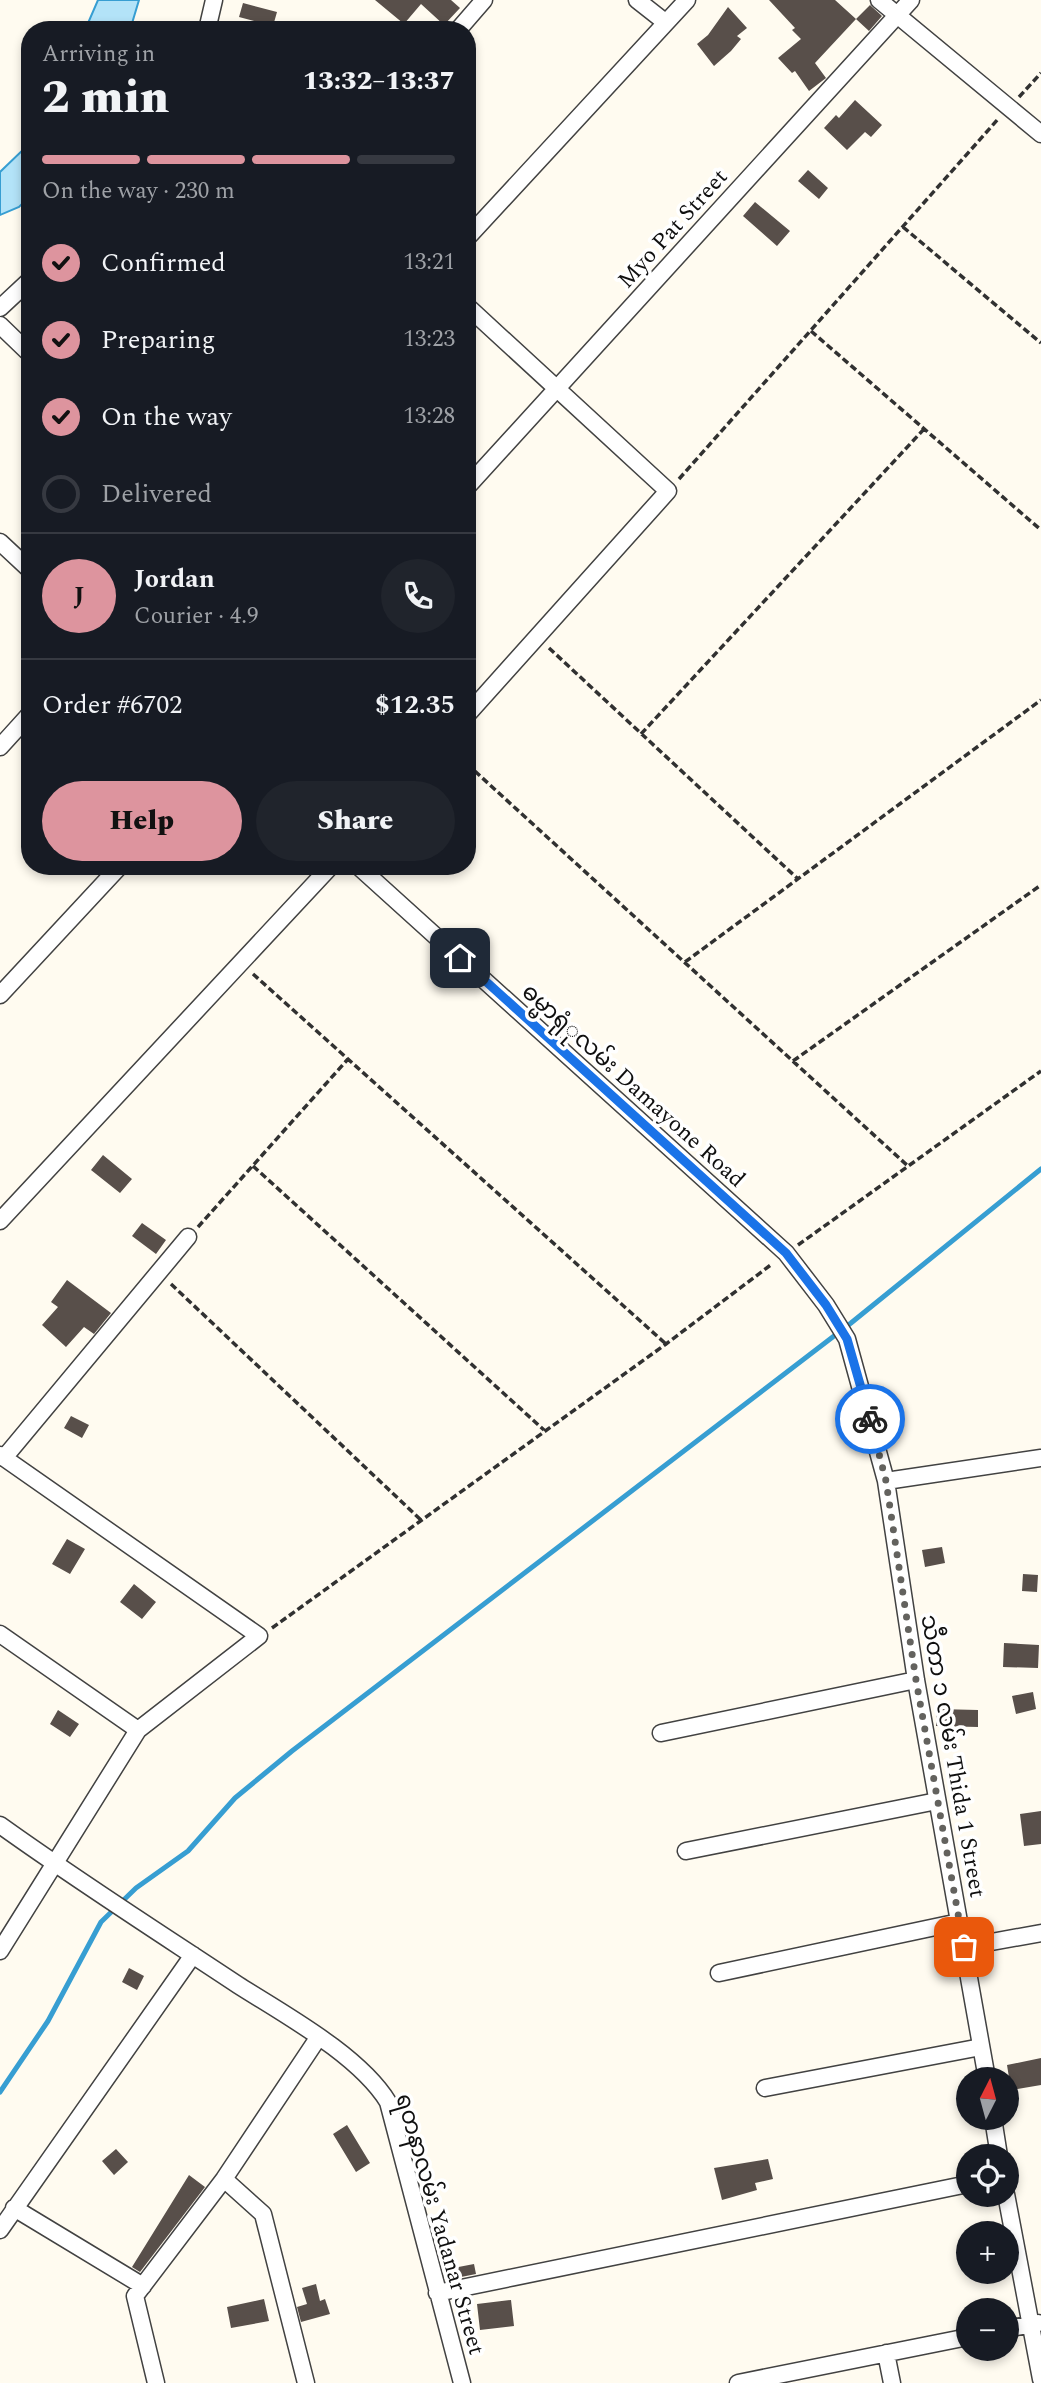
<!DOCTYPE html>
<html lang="en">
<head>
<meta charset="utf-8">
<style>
  body { margin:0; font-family:Spectral,"Noto Sans Myanmar",serif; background:#20242c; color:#f1f3f6; height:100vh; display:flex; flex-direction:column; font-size:26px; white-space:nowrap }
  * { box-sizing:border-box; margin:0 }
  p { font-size:23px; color:#9ea1a6 }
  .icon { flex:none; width:38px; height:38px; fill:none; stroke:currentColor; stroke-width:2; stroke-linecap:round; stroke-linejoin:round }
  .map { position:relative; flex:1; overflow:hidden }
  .details { position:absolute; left:21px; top:21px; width:455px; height:854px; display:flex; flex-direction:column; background:#171b24; border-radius:28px; box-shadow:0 4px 10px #0003 }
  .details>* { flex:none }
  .needle { width:46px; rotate:6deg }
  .tools { position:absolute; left:956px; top:2067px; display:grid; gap:14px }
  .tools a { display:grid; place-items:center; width:63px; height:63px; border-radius:50%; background:#171b24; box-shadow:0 4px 10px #0003; font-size:35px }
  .pin { position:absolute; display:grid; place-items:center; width:60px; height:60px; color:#fff; margin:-30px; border-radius:14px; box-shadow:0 4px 10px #0006 }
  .courier { position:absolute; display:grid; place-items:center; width:70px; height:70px; margin:-35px; border:5px solid #1a73e8; border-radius:50%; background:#fff; color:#222; box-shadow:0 2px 9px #0007 }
  .head em { font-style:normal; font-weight:800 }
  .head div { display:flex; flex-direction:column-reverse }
  .head { display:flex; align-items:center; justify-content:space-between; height:119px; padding:0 21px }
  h1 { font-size:46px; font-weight:800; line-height:52px }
  .bar { display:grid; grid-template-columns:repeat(4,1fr); gap:10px 7px; align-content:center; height:84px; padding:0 21px }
  .bar i { height:9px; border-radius:5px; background:#363941 }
  .bar .active { background:#dd949e }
  .bar p { grid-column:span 4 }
  .line { display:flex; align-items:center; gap:18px; padding:0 21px; border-top:2px solid #363941 }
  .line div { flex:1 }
  .round { display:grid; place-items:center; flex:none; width:74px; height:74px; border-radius:37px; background:#20242c }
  ol { padding:0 21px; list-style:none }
  li { display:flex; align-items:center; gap:21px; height:77px }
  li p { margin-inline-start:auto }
  li .icon { padding:7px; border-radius:50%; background:#dd949e; color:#111; stroke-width:4 }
  li:last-child { color:#9ea1a6 }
  li i { width:38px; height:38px; border:4px solid #363941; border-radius:50% }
  .button { display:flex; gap:14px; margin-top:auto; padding:14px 21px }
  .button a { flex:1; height:80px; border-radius:42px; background:#dd949e; color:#111; font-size:28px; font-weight:800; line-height:80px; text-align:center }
  .button a+a { background:#20242c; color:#f1f3f6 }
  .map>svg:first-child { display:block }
  .water { fill:#b3e3f8; stroke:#379ed2; stroke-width:2 }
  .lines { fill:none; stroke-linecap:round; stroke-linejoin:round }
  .stream { stroke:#379ed2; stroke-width:5 }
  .building { fill:#584f4a }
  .street-casing { stroke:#424242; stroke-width:19 }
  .path { stroke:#313131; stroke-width:3.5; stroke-dasharray:7 3.5; stroke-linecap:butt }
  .street { stroke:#fff; stroke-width:16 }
  .done { stroke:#63625e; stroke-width:7; stroke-dasharray:0 12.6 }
  .route { stroke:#1a73e8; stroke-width:9 }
  .labels { text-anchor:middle; stroke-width:7; stroke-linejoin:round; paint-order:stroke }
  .street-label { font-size:23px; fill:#0f0f0f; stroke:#fff }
</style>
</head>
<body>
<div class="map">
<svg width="1041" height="2383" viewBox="0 0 1041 2383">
  <rect width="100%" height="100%" fill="#fffbf0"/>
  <!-- water -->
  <path class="water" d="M98 0H139L130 30H85Z
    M30 143V196L19 207 0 215V172Z"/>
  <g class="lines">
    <!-- stream -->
    <path class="stream" d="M0 2092 48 2021 101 1922 136 1888 188 1851 235 1798 292 1751 851 1323 1041 1169"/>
  </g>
  <!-- building -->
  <path class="building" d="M375 0H451L460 8 444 25 421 4 404 24Z
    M769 0H835L856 19 815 63 826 78 809 91 795 71 792 73 778 58 801 39 792 30 795 28Z
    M243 3 277 12 273 26 239 17Z
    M870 5 882 16 869 31 856 19Z
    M728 7 747 28 737 36 741 39 731 51 714 66 697 44 708 35Z
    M855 100 882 125 871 137 865 132 847 150 824 128 836 115 839 118Z
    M808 170 828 188 819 199 798 181Z
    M755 202 790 231 777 246 743 216Z
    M103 1155 132 1179 120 1193 91 1170Z
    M142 1223 166 1240 156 1254 132 1236Z
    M67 1280 111 1313 94 1334 84 1327 66 1347 42 1325 58 1307 51 1302Z
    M71 1416 89 1425 82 1438 64 1428Z
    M67 1539 85 1549 70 1574 52 1564Z
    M942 1547 945 1563 925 1567 922 1550Z
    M1023 1574 1038 1575 1037 1592 1022 1591Z
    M134 1584 156 1602 142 1619 120 1602Z
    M1004 1643 1039 1645 1038 1668 1003 1667Z
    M1033 1692 1036 1709 1016 1714 1012 1696Z
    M937 1709 978 1710V1727L936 1726Z
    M58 1710 79 1724 70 1737 50 1724Z
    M1041 1811V1844L1024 1846 1020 1814Z
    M129 1968 144 1976 137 1990 122 1982Z
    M1041 2058V2085L1011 2090 1007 2065Z
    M347 2125 370 2163 356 2172 333 2134Z
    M116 2149 128 2162 114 2175 102 2161Z
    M768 2159 773 2179 755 2183 757 2190 722 2200 714 2168Z
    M189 2175 205 2187 140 2272 132 2267Z
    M474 2264 476 2274 446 2280 443 2270Z
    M316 2284 320 2301 325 2299 330 2314 301 2322 297 2307 307 2304 302 2288Z
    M264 2299 269 2321 231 2328 227 2307Z
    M511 2300 514 2326 480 2330 477 2304Z"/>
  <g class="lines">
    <defs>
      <path id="street" d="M637 0 665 22
        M879 0 1041 134
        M207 30 214 0
        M458 30 484 0
        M467 238 687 0
        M467 306 668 491 467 715
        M0 308 30 280
        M0 325 30 354
        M467 487 911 0
        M0 542 30 570
        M0 747 30 714
        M358 866 786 1253 826 1305 847 1339 886 1481 916 1680 987 2079
        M0 995 120 866
        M0 1221 331 866
        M0 1455 259 1636 138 1730 0 1951
        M4 1458 188 1237
        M886 1481 1041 1458
        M0 1634 138 1730
        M661 1733 916 1680
        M0 1825C78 1881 158 1932 238 1985 285 2015 359 2055 388 2102L462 2383
        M686 1851 937 1801
        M964 1947 1041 1933
        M719 1973 959 1922
        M765 2088 981 2047
        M993 2118 999 2156
        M224 2179 263 2214 306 2383
        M1006 2194 1041 2379
        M14 2208 143 2286
        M0 2230 193 1955
        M437 2293 968 2184
        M1006 2329 1038 2323
        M886 2353 892 2383
        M156 2383 135 2296 224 2179 318 2038
        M738 2383 968 2337"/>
    </defs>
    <!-- street casing -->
    <use href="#street" class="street-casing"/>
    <!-- path -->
    <path class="path" d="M1019 97 1041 73
      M903 227 1041 343
      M811 331 1041 530
      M679 479 999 118
      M549 648 798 879
      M641 734 924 429
      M467 764 909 1167
      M685 962 1041 700
      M253 974 666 1344
      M793 1061 1041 885
      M253 1166 544 1430
      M198 1227 348 1059
      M798 1245 1041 1071
      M171 1284 421 1520
      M272 1628 666 1344 772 1264"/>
    <!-- street -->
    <use href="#street" class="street"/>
  </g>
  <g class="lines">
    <!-- done -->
    <path class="done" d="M870 1419 886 1481 916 1680 964 1947"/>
    <!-- route -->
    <path class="route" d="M460 958 786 1253 826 1305 847 1339 870 1419"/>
  </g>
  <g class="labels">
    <!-- street labels -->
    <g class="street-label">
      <text transform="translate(672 228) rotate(-48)" y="8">Myo Pat Street</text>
      <text transform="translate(634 1085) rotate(42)" y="8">ဓမ္မာရုံုလမ်း Damayone Road</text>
      <text transform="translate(954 1756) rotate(80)" y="8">သီတာ ၁ လမ်း Thida 1 Street</text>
      <text transform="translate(441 2224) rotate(74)" y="8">ရတနာလမ်း Yadanar Street</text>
    </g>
  </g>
</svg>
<div class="tools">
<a><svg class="needle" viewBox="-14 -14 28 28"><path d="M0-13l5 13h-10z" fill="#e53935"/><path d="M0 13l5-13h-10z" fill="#9ea1a6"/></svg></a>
<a><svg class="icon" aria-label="locate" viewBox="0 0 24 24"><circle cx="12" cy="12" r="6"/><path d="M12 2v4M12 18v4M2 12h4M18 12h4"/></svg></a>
<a>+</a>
<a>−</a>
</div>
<div class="pin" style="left:964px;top:1947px;background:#ea580c"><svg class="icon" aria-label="bag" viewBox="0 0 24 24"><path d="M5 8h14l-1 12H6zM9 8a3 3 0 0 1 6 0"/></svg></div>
<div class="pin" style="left:460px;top:958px;background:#1f2937"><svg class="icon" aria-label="home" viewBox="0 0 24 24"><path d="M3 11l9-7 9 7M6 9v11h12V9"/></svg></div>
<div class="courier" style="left:870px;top:1419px"><svg class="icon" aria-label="bike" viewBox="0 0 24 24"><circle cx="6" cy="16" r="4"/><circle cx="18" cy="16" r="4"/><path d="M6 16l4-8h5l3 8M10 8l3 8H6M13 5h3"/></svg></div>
<section class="details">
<div class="head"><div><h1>2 min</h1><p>Arriving in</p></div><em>13:32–13:37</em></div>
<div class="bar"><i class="active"></i><i class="active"></i><i class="active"></i><i></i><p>On the way · 230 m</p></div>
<ol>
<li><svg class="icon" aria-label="check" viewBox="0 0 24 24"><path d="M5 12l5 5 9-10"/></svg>Confirmed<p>13:21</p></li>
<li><svg class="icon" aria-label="check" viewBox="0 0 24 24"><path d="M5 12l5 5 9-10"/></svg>Preparing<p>13:23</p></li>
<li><svg class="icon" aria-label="check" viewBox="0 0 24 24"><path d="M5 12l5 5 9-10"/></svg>On the way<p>13:28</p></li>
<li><i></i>Delivered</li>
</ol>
<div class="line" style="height:126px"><b class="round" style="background:#dd949e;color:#111">J</b><div><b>Jordan</b><p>Courier · 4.9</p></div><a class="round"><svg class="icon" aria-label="phone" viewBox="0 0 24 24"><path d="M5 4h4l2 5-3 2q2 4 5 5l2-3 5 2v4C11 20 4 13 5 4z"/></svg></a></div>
<div class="line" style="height:91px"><div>Order #6702</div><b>$12.35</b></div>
<div class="button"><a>Help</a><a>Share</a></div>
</section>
</div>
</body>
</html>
